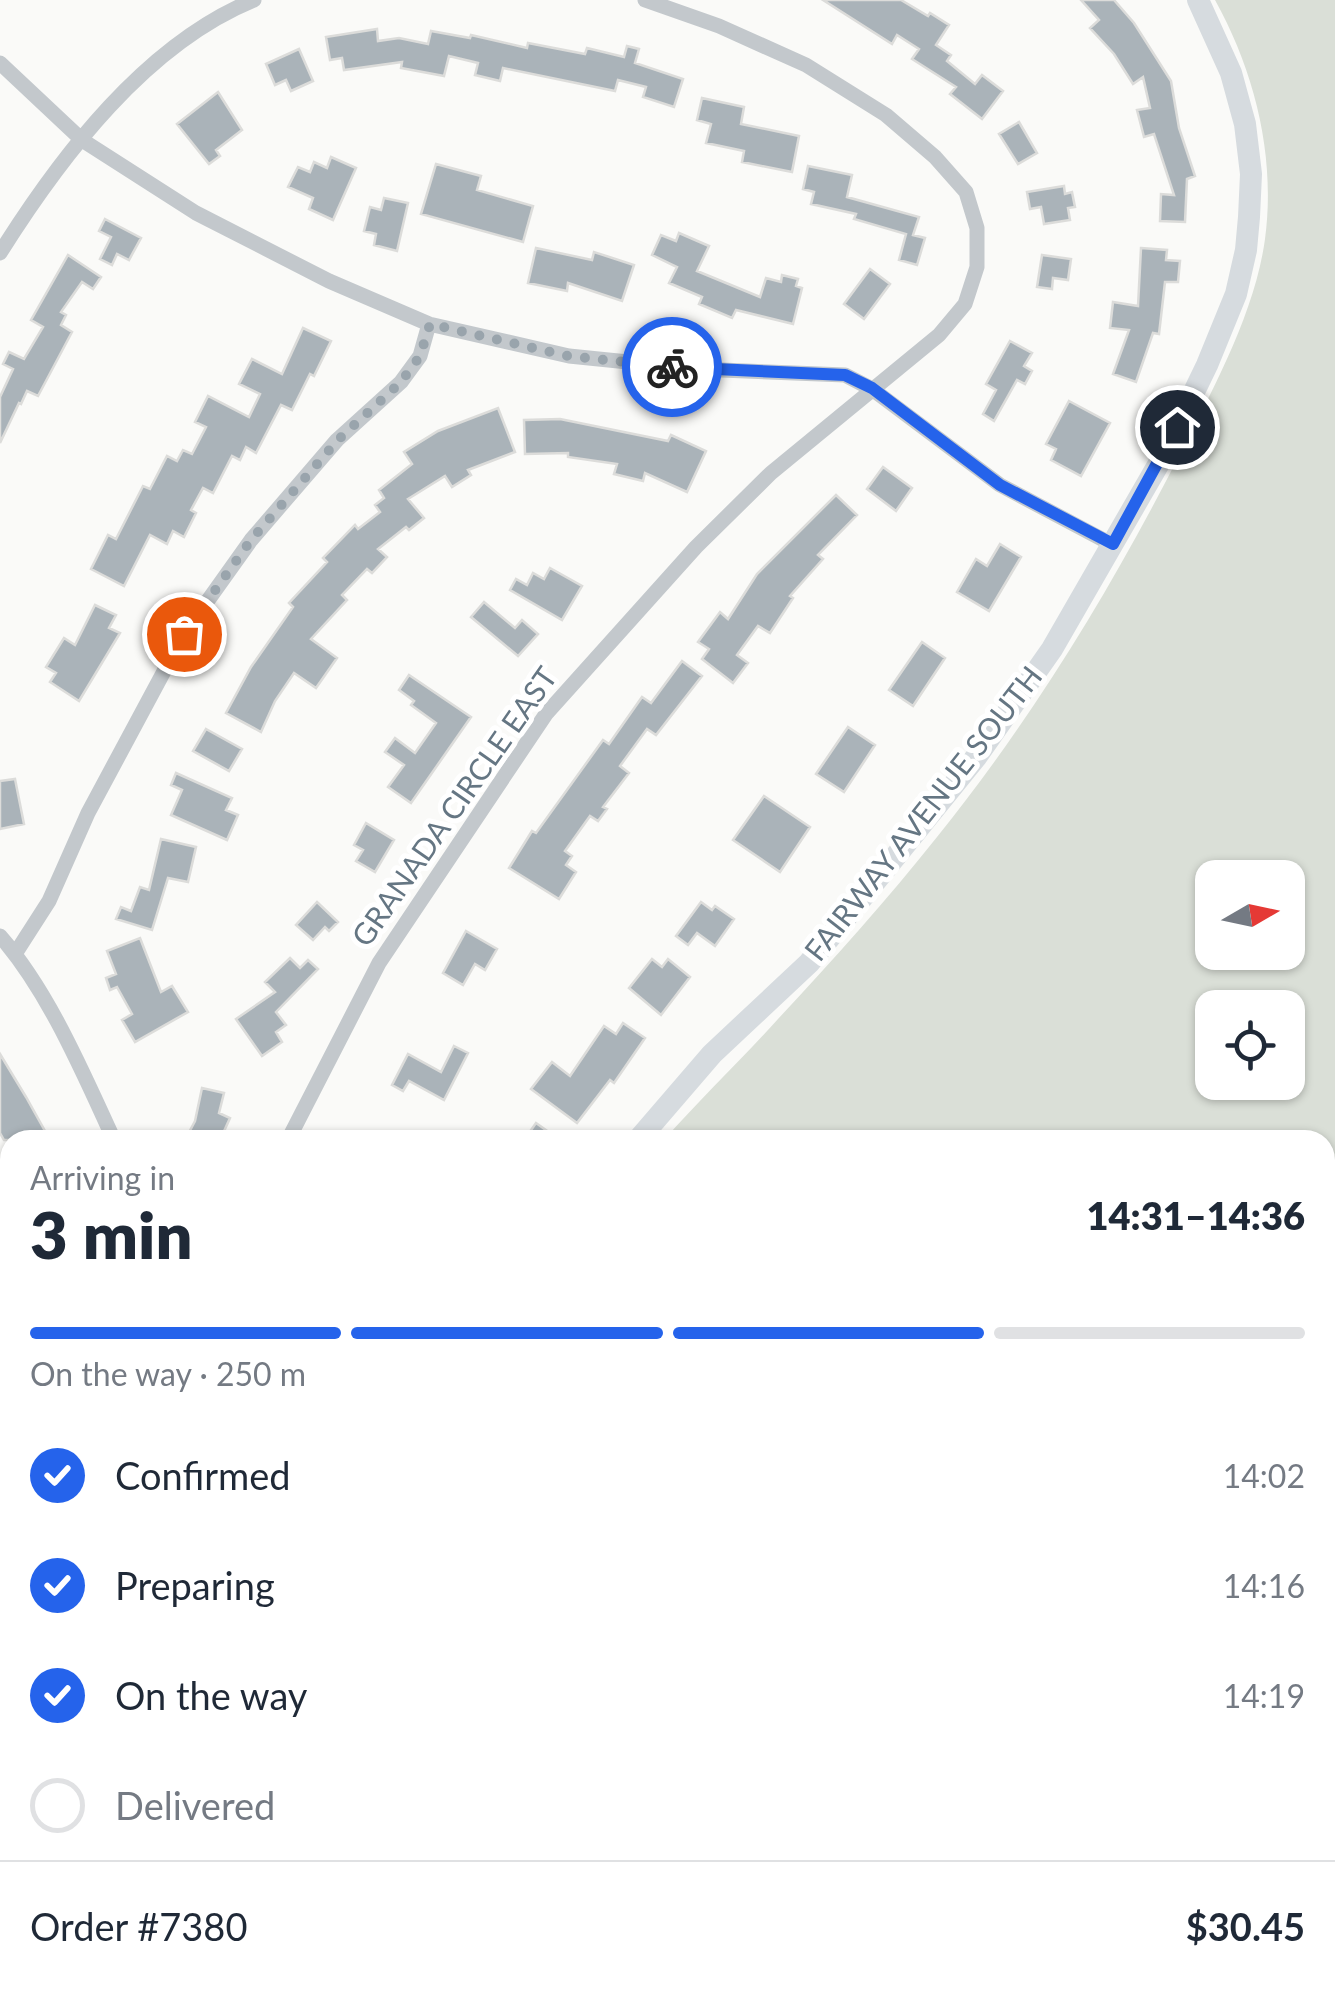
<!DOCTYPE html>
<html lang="en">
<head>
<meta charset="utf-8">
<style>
  body { margin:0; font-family:Lato,sans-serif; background:#f6f6f7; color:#1f2937; height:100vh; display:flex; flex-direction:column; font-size:38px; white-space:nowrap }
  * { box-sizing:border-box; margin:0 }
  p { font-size:32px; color:#747a83 }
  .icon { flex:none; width:55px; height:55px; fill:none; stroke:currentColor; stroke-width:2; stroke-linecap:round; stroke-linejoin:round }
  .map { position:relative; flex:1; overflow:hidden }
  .side { position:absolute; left:0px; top:1130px; width:1335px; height:882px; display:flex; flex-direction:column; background:#fff; border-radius:30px 30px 0 0; box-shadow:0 2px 8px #0004 }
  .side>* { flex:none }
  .needle { width:65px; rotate:81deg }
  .tools { position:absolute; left:1195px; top:860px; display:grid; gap:20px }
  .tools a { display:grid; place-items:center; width:110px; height:110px; border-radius:20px; background:#fff; box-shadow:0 2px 8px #0004; font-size:50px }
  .pin { position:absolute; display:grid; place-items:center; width:85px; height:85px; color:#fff; margin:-42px; border:5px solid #fff; border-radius:50%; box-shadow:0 2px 10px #0007 }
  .courier { position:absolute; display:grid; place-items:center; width:100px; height:100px; margin:-50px; border:8px solid #2563eb; border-radius:50%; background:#fff; color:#222; box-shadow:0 2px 12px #0007 }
  .summary em { font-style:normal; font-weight:800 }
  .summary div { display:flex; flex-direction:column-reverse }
  .summary { display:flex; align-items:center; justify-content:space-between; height:170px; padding:0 30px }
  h1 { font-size:65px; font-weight:800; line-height:75px }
  .bar { display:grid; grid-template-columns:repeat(4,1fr); gap:15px 10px; align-content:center; height:120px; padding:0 30px }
  .bar i { height:12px; border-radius:8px; background:#e0e1e3 }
  .bar .active { background:#2563eb }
  .bar p { grid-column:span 4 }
  .line { display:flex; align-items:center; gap:25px; padding:0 30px; border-top:2px solid #e0e1e3 }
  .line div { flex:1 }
  ol { padding:0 30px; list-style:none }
  li { display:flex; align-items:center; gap:30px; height:110px }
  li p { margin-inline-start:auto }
  li .icon { padding:10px; border-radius:50%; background:#2563eb; color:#fff; stroke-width:4 }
  li:last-child { color:#747a83 }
  li i { width:55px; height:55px; border:5px solid #e0e1e3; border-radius:50% }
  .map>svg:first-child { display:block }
  .green { fill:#dadfd7; fill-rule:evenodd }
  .building { fill:#aab3b9; stroke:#dcdcda; stroke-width:2.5 }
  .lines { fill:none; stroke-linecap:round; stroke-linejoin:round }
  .path { stroke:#bbbfc2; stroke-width:2.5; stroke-dasharray:5 5; stroke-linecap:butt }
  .lane { stroke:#c3c8cc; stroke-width:8 }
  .street { stroke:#c3c8cc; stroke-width:15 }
  .secondary { stroke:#d6dbdf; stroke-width:22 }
  .done { stroke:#99a4ac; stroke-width:10; stroke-dasharray:0 18 }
  .route { stroke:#2563eb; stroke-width:12 }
  .labels { text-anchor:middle; stroke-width:10; stroke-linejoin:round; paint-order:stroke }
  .street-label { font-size:30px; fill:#657683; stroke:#fff }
</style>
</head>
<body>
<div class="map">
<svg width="1335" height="2011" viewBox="0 0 1335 2011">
  <rect width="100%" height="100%" fill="#fafaf8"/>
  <!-- green -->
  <path class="green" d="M1215 0H1335V2011H212L217 2002H1325V1140H664C701 1098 741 1060 778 1019 833 960 887 900 937 837 1032 719 1110 591 1179 456 1212 391 1255 313 1265 239 1276 157 1255 72 1215 0ZM1212 878H1288V952H1212ZM1212 1008H1288V1082H1212Z
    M0 1854 10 1856V2002L188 2003 183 2011H0Z"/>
  <!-- building -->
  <path class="building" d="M823 0H901L928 16 930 13 949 25 936 45 951 55 947 61 975 84 982 75 1003 91 982 119 950 94 956 87 912 59 919 49 897 35 892 44Z
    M1081 0H1114L1134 23 1171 81 1179 128 1195 176 1187 179 1185 222 1160 221 1161 194 1174 195 1154 134 1144 137 1137 110 1150 108 1143 77 1133 84 1114 54 1090 28 1099 20Z
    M377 29 378 41 399 38 428 44 431 31 470 38 471 35 527 48 528 43 585 54 587 48 624 57 627 46 639 49 635 63 683 79 674 107 643 97 646 87 618 80 615 91 503 68 500 81 475 75 478 63 449 56 444 76 401 68 402 62 344 70 342 58 330 60 326 37Z
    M299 49 313 81 291 91 286 80 275 85 266 64Z
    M218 92 242 130 216 150 220 156 209 164 177 124Z
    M702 98 744 107 741 124 799 136 792 172 742 162 744 151 706 143 711 124 697 120Z
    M1019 122 1037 153 1018 164 999 134Z
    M331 157 356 168 333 220 309 209 313 198 288 187 298 167 310 172 314 162 327 168Z
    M436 164 481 176 477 190 533 206 523 242 421 214Z
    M808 166 852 175 847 197 919 217 913 235 925 238 917 265 899 260 906 234 854 219 856 214 811 204 814 192 803 189Z
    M1064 186 1065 194 1072 192 1075 207 1068 208 1070 220 1044 224 1041 207 1030 209 1027 192Z
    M384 198 408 203 397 251 374 245 376 234 364 231 370 207 381 210Z
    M105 219 141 238 129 260 117 254 112 265 100 259 111 237 99 231Z
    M679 233 709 246 697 271 760 297 766 278 781 282 782 275 798 279 796 286 802 288 793 324 736 310 732 318 699 304 702 297 669 283 677 267 652 255 661 235 676 241Z
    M536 248 592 260 594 252 634 265 622 301 568 283 567 291 528 283Z
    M1141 248 1167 250 1166 260 1180 261 1178 282H1165L1159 334 1153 333 1136 382 1113 374 1129 330 1110 328 1113 302 1138 306Z
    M68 255 101 277 93 289 82 282 61 312 66 315 61 325 72 332 38 396 27 391 21 404 19 403 0 443V397L13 369 3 364 9 352 24 359 43 327 31 320Z
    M1042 255 1071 259 1068 280 1053 278 1052 289 1037 287Z
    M870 269 890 284 864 319 844 304Z
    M303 328 331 341 314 376 310 374 292 410 281 405 256 453 246 447 240 460 232 456 213 493 203 488 191 510 196 513 184 537 173 531 167 544 150 535 124 586 91 569 108 535 116 539 143 486 150 489 167 456 177 461 183 450 192 454 206 427 195 422 208 396 249 417 260 394 239 384 252 359 282 374Z
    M1010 341 1032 353 1024 366 1032 371 1025 384 1017 380 994 421 983 414 996 390 986 384Z
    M1069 401 1110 423 1081 476 1051 460 1056 449 1046 444Z
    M498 408 515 452 468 470 471 475 452 487 445 476 408 499 424 518 409 530 406 527 378 549 387 557 372 573 367 569 342 595 347 600 311 639 337 658 316 688 294 673 275 701 261 732 226 713 251 667 293 607 289 603 327 562 323 558 355 525 358 529 380 512 375 505 384 498 379 490 412 464 404 452 438 431Z
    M560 419 668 441 671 435 706 451 687 492 645 473 643 481 614 474 617 464 568 457V453L525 454 524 420Z
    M883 467 912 488 896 511 867 489Z
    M836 495 857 515 818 555 823 559 790 596 793 598 770 633 758 626 737 655 748 663 733 683 702 659 709 649 698 642 720 612 728 619 757 574Z
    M1000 544 1021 557 989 611 957 592 976 559 987 566Z
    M550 568 582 586 562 620 510 590 516 579 527 585 533 573 544 579Z
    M484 602 515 628 522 620 538 634 518 656 471 617Z
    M95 605 116 615 109 628 120 633 79 701 50 682 56 673 46 667 64 638 75 645Z
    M922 642 945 658 913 706 889 690Z
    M682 661 702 676 656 735 647 729 620 766 629 773 603 807 607 809 598 821 590 816 565 851 572 856 566 865 576 872 559 899 509 868 532 831 536 833 603 740 609 744 642 697 651 703Z
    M409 675 471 717 411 803 388 787 404 765 385 752 395 738 415 753 436 723 411 705 414 701 399 690Z
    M848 727 875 745 844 792 816 774Z
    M206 729 242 749 229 771 193 751Z
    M176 773 232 798 226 810 238 815 227 840 171 815 182 790 171 785Z
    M15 779 24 824 0 829V781Z
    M764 796 810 827 780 872 733 840Z
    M366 823 394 840 375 872 356 861 363 850 354 845Z
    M161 839 196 847 188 882 168 878 152 930 116 919 121 907 131 911 140 887 149 890Z
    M317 902 338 922 329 931 325 927 313 940 296 925Z
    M701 902 712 910 715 906 734 919 715 946 697 933 688 945 676 936Z
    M466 931 497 949 485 970 475 964 463 985 443 973Z
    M140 938 161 992 172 986 188 1012 135 1042 122 1020 132 1014 117 987 110 990 106 978 116 974 107 951Z
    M290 958 300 968 308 960 318 969 276 1012 286 1025 276 1032 282 1042 262 1056 236 1019 275 992 265 982Z
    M652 959 662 967 668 959 690 977 661 1015 629 988Z
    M623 1023 645 1038 614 1083 610 1080 577 1123 531 1089 552 1062 570 1076 604 1026 616 1034Z
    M454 1046 468 1053 444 1100 409 1081 403 1091 392 1085 408 1054 441 1072Z
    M0 1054 26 1097 50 1140H4L0 1133Z
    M202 1088 224 1093 219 1113 230 1118 220 1140H185L195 1121Z
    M536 1123 560 1140H524Z"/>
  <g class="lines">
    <!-- path -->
    <path class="path" d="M1192 2002 1193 2011
      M1301 2002 1308 2011
      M996 2011 1018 2002"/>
    <!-- lane -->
    <path class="lane" d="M1325 1519 1329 1548 1325 1653
      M1325 1804H1335"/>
    <!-- street -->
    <path class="street" d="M0 63 82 140 196 213 329 281 429 324 569 356 697 369 845 375 872 389 1000 485 1113 545
      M0 253C61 156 146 44 254 0
      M0 936C49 992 83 1073 114 1140
      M15 954 49 901 88 813 184 634 251 540 337 440 401 382 420 356 429 324
      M288 1140 379 963 546 714 696 547 771 473 939 335 965 304 977 267V228L966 192 935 157 886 115 806 65 719 26 645 0
      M0 1524 10 1529
      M0 1846 10 1847"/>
    <!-- secondary -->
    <path class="secondary" d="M638 1140 712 1054 809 963 977 756 1052 649 1162 458 1207 365 1236 294 1246 250 1249 217 1251 174 1245 124 1231 73 1198 0
      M194 2011 198 2002"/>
  </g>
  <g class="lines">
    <!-- done -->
    <path class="done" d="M184 634 251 540 338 440 401 382 420 356 430 324 568 356 672 367"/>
    <!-- route -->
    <path class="route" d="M672 367 845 375 872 388 1000 485 1113 544 1177 427"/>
  </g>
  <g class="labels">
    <!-- street labels -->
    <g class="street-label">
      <text transform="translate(455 807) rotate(-55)" y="10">GRANADA CIRCLE EAST</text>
      <text transform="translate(924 814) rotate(-52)" y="10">FAIRWAY AVENUE SOUTH</text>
    </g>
  </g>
</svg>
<div class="tools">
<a><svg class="needle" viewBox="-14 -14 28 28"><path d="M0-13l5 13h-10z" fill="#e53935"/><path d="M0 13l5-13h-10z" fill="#747a83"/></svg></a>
<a><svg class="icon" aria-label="locate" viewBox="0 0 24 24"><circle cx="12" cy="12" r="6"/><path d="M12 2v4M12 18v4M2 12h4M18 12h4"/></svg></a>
</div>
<div class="pin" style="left:184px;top:634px;background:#ea580c"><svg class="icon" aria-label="bag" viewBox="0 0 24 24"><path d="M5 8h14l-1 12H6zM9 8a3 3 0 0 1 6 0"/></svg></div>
<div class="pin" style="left:1177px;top:427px;background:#1f2937"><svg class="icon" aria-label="home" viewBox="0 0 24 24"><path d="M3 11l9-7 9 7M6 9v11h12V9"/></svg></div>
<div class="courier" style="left:672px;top:367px"><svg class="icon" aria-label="bike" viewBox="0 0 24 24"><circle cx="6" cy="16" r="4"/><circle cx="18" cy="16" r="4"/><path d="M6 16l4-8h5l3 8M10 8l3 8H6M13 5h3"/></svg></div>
<section class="side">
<div class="summary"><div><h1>3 min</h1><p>Arriving in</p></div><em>14:31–14:36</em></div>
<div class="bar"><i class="active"></i><i class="active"></i><i class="active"></i><i></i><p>On the way · 250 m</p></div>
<ol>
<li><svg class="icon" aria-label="check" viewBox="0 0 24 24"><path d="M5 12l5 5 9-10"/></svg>Confirmed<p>14:02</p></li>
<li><svg class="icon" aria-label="check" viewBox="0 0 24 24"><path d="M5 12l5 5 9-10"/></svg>Preparing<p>14:16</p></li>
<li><svg class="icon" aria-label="check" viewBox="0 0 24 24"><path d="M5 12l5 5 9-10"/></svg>On the way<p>14:19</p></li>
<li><i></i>Delivered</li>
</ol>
<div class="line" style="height:130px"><div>Order #7380</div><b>$30.45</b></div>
</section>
</div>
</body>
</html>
